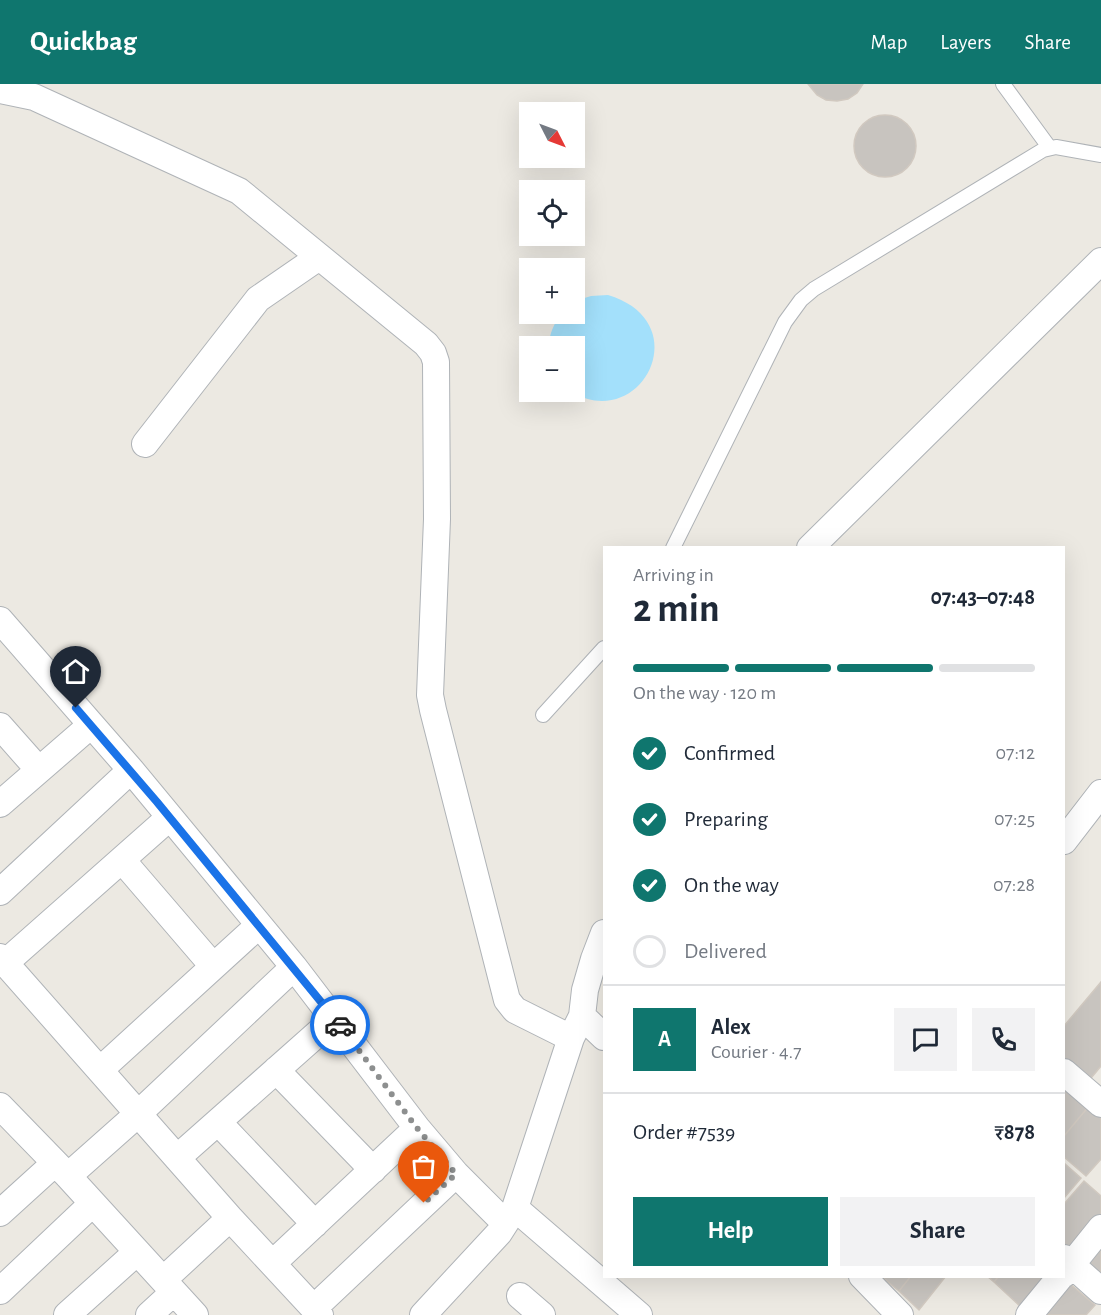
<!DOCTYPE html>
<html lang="en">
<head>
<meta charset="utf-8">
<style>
  body { margin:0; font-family:"Alegreya Sans",sans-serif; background:#f2f2f3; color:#1f2937; height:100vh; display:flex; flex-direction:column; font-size:22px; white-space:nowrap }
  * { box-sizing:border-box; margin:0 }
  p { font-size:20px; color:#747a83 }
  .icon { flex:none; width:33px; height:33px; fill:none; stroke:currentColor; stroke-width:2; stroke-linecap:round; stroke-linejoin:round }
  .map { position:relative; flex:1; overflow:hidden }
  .details { position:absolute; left:603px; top:462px; width:462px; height:732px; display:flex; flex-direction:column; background:#fff; border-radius:0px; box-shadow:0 6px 24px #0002 }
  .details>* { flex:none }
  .needle { width:39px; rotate:132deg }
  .fabs { position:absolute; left:519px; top:18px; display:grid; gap:12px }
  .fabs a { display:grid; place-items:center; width:66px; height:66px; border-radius:0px; background:#fff; box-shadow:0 6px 24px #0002; font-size:30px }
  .pin { position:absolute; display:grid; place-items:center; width:51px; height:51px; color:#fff; margin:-62px -26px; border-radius:50% 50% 50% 0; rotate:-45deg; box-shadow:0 0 6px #0007 }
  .pin .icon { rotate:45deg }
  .courier { position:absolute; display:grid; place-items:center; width:60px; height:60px; margin:-30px; border:4px solid #1a73e8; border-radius:50%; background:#fff; color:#222; box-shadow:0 2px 8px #0007 }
  .head em { font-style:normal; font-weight:600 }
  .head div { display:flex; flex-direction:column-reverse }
  .head { display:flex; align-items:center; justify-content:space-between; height:102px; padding:0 30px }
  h1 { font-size:39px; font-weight:600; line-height:45px }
  .bar { display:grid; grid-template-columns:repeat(4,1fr); gap:9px 6px; align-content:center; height:72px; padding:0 30px }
  .bar i { height:8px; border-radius:4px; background:#e0e1e3 }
  .bar .current { background:#0f766e }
  .bar p { grid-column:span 4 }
  .line { display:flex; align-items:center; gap:15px; padding:0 30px; border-top:2px solid #e0e1e3 }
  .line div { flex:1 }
  .round { display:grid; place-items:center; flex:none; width:63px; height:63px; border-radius:0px; background:#f2f2f3 }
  ol { padding:0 30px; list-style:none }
  li { display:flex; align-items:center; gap:18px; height:66px }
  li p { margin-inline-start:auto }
  li .icon { padding:6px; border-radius:50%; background:#0f766e; color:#fff; stroke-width:4 }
  li:last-child { color:#747a83 }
  li i { width:33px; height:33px; border:3px solid #e0e1e3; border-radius:50% }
  .button { display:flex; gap:12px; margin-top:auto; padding:12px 30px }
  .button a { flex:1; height:69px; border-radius:0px; background:#0f766e; color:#fff; font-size:24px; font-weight:600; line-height:69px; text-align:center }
  .button a+a { background:#f2f2f3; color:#1f2937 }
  header { display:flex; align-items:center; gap:36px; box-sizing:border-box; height:84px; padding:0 30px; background:#0f766e; color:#fff }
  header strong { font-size:28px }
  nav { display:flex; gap:33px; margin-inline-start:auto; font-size:21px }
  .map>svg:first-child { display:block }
  .water { fill:#a3e0fb }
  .building { fill:#c8c4bf; stroke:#d1c9c0; stroke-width:1.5 }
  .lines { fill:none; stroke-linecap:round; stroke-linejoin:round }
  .service-casing { stroke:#afb3b7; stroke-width:16 }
  .minor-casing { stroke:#afb3b7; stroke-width:28 }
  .service { stroke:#fff; stroke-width:14 }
  .minor { stroke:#fff; stroke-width:26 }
  .done { stroke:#8d8f8f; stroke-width:6; stroke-dasharray:0 10.8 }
  .route { stroke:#1a73e8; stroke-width:8 }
</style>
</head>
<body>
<header>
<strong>Quickbag</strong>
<nav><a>Map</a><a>Layers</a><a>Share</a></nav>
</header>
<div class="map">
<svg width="1101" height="1231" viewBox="0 0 1101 1231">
  <rect width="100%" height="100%" fill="#ece9e2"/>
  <!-- water -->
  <path class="water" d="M608 211C698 238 642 349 571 308H574V262H549C549 250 554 240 561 230H574L575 217 591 212Z"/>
  <!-- building -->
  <path class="building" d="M808 0H863L857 9 848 15 837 17 826 16 817 11Z
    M854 62a31 31 0 1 1 62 0a31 31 0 1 1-62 0Z
    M1101 898V982L1087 999 1064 979V942Z
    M1064 1000 1089 1022 1064 1052Z
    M1089 1022 1101 1033V1075L1086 1092 1064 1073V1052Z
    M1064 1079 1081 1094 1064 1114Z
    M1084 1097 1101 1112V1134L1070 1168 1064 1162V1120Z
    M1101 1156V1194L1082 1179Z
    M881 1192H911L899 1207Z
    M911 1192H946L919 1226 899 1207Z
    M987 1192H999L994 1198Z
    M999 1192H1049L1022 1224 994 1198Z
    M1069 1199 1095 1221 1086 1231H1041Z"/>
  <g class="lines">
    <defs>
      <path id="service" d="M1003 0 1049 63
        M673 464 785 238 801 216 814 205 1043 66 1056 63 1101 71
        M543 631 604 564"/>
      <path id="minor" d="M0 6 34 13 239 107 426 260 433 269 436 278 437 435 430 611 433 626 507 916 515 926 571 954
        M145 360 258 215 319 173
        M810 464 1101 177
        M0 536 131 686 294 883 417 1044 456 1090 505 1139
        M0 642 39 686
        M0 720 91 641
        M1064 757 1101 709
        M122 776 213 882
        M0 808 131 686
        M0 873 230 1134 320 1231
        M5 879 170 733
        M582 932 604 953
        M100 986 259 841
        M276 986 373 1086
        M1064 988 1101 1020
        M0 1022 68 1092 195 1231
        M218 1038 315 1140
        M177 1074 335 934
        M68 1092 139 1029 294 883
        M515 1124 639 1231
        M0 1129 55 1079
        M1064 1174 1101 1207
        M273 1179 417 1044
        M1064 1190 1101 1144
        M862 1192 900 1231
        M163 1196 230 1134
        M0 1207 92 1120
        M520 1212 542 1231
        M314 1224 456 1090
        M67 1231 137 1168
        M149 1231 174 1208
        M423 1231 499 1149 515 1124 571 954 582 932 585 906 594 875 604 849
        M1029 1231 1061 1192"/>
    </defs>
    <!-- service casing -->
    <use href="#service" class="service-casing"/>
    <!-- minor casing -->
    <use href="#minor" class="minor-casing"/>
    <!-- service -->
    <use href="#service" class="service"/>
    <!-- minor -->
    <use href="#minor" class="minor"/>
  </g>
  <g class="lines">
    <!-- done -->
    <path class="done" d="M340 941 417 1044 456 1090 424 1119"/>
    <!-- route -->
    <path class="route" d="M76 624 157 718 340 941"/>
  </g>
</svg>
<div class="fabs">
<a><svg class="needle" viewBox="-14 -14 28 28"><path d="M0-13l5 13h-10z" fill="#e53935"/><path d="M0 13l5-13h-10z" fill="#747a83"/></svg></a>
<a><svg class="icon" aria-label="locate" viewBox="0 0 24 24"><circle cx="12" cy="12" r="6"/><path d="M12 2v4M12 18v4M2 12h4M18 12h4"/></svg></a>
<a>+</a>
<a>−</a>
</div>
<div class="pin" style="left:424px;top:1119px;background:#ea580c"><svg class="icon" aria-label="bag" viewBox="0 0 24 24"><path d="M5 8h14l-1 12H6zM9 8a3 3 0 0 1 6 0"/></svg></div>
<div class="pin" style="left:76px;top:624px;background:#1f2937"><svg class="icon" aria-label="home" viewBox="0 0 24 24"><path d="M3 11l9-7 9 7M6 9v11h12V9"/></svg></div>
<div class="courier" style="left:340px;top:941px"><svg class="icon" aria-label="car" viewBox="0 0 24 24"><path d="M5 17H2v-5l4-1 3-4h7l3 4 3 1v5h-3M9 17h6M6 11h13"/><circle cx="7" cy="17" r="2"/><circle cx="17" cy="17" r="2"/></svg></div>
<section class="details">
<div class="head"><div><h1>2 min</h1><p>Arriving in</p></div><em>07:43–07:48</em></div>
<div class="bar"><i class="current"></i><i class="current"></i><i class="current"></i><i></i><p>On the way · 120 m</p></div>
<ol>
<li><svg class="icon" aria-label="check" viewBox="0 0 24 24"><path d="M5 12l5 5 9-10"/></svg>Confirmed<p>07:12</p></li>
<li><svg class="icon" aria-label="check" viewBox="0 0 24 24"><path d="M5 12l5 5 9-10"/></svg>Preparing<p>07:25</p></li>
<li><svg class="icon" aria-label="check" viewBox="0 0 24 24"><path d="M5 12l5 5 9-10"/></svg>On the way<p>07:28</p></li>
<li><i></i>Delivered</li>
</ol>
<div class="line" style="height:108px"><b class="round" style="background:#0f766e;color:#fff">A</b><div><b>Alex</b><p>Courier · 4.7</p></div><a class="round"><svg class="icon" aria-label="chat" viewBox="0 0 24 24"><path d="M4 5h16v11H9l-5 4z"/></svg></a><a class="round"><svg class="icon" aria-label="phone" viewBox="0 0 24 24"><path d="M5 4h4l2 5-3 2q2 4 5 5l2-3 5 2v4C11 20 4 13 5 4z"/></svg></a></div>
<div class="line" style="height:78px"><div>Order #7539</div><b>₹878</b></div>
<div class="button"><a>Help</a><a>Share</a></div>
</section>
</div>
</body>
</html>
